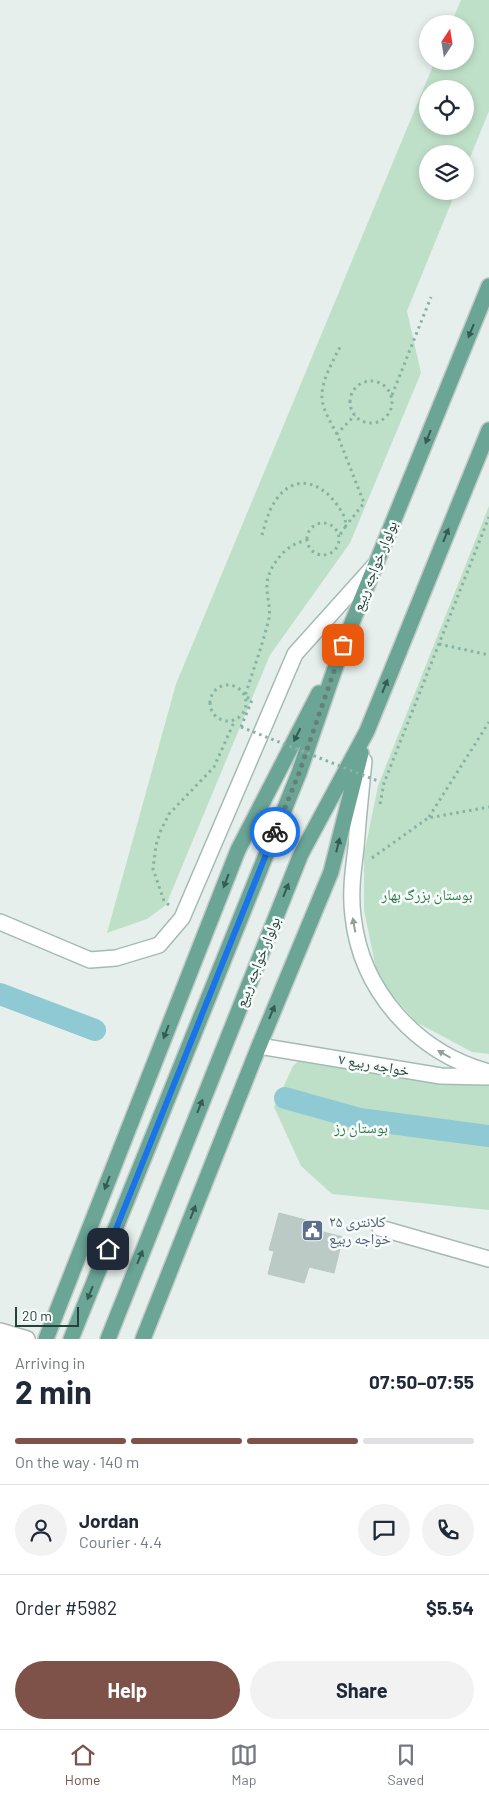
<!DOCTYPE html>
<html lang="en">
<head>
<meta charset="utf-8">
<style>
  body { margin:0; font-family:Barlow,"Noto Naskh Arabic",sans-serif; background:#f2f2f3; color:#1f2937; height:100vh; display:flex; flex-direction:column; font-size:19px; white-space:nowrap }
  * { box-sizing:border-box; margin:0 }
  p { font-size:16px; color:#747a83 }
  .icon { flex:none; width:28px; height:28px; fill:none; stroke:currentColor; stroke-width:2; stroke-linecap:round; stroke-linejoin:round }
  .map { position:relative; height:1339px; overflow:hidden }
  .drawer { display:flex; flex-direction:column; background:#fff; flex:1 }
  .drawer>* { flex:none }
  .needle { width:32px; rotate:12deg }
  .buttons { position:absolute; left:419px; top:15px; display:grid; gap:10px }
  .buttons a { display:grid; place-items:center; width:55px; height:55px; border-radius:50%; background:#fff; box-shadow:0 2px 8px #0003; font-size:25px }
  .scale { position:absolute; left:15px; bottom:12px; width:64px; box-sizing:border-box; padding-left:5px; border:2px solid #24423a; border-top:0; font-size:14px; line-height:18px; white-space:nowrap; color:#24423a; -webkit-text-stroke:4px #f7fbf9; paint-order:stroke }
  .pin { position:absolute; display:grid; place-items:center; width:42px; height:42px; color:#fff; margin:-21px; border-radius:10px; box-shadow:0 2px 8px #0006 }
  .courier { position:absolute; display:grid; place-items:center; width:50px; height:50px; margin:-25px; border:4px solid #1a73e8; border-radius:50%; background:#fff; color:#222; box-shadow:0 1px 6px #0007 }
  .summary em { font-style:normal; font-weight:700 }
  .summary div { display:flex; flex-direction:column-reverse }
  .summary { display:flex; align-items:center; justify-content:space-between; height:85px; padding:0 15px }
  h1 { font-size:32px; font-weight:700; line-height:38px }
  .bar { display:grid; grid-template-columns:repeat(4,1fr); gap:8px 5px; align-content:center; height:60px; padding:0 15px }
  .bar i { height:6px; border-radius:4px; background:#e0e1e3 }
  .bar .on { background:#7f5249 }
  .bar p { grid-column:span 4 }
  .line { display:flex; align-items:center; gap:12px; padding:0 15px; border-top:1px solid #e0e1e3 }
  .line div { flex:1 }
  .round { display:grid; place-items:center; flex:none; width:52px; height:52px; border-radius:26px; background:#f2f2f3 }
  .cta { display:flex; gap:10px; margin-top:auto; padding:10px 15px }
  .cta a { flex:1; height:58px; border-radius:30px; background:#7f5249; color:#fff; font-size:20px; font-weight:700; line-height:58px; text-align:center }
  .cta a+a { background:#f2f2f3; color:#1f2937 }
  .dock { display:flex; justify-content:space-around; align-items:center; height:70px; border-top:1px solid #e0e1e3; background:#fff; font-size:14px; color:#747a83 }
  .dock a { display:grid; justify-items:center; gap:2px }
  .dock .on { color:#7f5249 }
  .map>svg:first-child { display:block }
  .green { fill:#bfe0c8; fill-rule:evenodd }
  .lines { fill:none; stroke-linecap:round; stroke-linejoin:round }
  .canal { stroke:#8ec9d4; stroke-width:22 }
  .building { fill:#bbcac4; stroke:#b8c9c2 }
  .street-casing { stroke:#a8b8b2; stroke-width:18 }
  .secondary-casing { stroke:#a4bbb3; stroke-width:18 }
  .primary-casing { stroke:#c2cac8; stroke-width:18 }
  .path { stroke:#86b3a5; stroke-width:3; stroke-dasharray:2.5 4; stroke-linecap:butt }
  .street { stroke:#fff; stroke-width:15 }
  .secondary { stroke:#fff; stroke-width:15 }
  .primary { stroke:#6aa596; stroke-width:15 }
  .path-bridge { stroke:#86b3a5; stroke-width:3; stroke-dasharray:2.5 4; stroke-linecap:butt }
  .oneway { fill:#365b51 }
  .oneway2 { fill:#92a09c }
  .done { stroke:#687f78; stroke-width:5; stroke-dasharray:0 9 }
  .route { stroke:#1a73e8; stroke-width:6 }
  .labels { text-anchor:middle; stroke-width:5; stroke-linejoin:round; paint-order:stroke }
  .street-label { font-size:15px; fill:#24423a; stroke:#f7fbf9 }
  .park-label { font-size:15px; fill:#2d7a4b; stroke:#f7fbf9 }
  .service-label { font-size:15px; fill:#4e5e75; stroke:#f7fbf9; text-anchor:start }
</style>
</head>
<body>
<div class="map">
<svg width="489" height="1339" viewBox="0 0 489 1339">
  <rect width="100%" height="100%" fill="#e6efeb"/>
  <!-- green -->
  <path class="green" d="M461 0H489V111L465 170V154H428V191H456L407 311 421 373 350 543 270 655 166 905 147 919 107 933 176 684 435 61H465V24H451ZM428 89H465V126H428Z
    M489 506V1054L472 1052 416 1022 378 979 364 910V854L378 786Z
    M310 1050 489 1080V1210L332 1194 301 1166 274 1107 293 1066Z"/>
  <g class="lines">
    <!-- canal -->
    <path class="canal" d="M0 994 95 1030
      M285 1098 360 1119 489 1136"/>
  </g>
  <!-- building -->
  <path class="building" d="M279 1213 306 1220 304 1227 343 1237 334 1273 309 1267 304 1283 268 1274 274 1251 269 1250Z"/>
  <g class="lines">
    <defs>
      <path id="street" d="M380 1228 489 1259
        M0 1331 27 1339"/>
      <path id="secondary" d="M364 761C361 790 358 819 356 848 353 871 350 894 353 916 361 991 417 1053 489 1072
        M0 922 90 960 116 958 159 945 182 918 295 654 375 565
        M259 1046 441 1076 487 1077"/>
      <path id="primary" d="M46 1339 238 850 319 693
        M71 1339 299 773 343 645 489 286
        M108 1339 301 854 367 731 489 430
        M143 1339 259 1046 331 872 361 753"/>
    </defs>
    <!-- street casing -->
    <use href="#street" class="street-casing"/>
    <!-- secondary casing -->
    <use href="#secondary" class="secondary-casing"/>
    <!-- primary casing -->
    <use href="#primary" class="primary-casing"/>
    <!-- path -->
    <path class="path" d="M350 402a21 21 0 1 1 42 0a21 21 0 1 1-42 0Z
      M392 395 431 297
      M337 434C331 423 321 407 322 394 323 378 333 361 340 347
      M307 539a16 16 0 1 1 32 0a16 16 0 1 1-32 0Z
      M345 527 364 503 337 434 355 415
      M262 535C265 525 268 512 274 503 292 473 320 480 338 506 342 512 347 519 345 527 344 530 340 534 339 537
      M439 644 489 655
      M210 703a18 18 0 1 1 36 0a18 18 0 1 1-36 0Z
      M241 727 252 700 245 696C253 670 263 644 269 618 271 607 266 595 267 583 269 565 288 542 306 541
      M380 804 384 783 489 517
      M429 817 489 722
      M372 858 428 818 489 807
      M169 905 164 901 153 869 156 845 161 830 169 814 214 767 235 720"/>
    <!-- street -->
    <use href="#street" class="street"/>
    <!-- secondary -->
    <use href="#secondary" class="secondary"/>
    <!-- primary -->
    <use href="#primary" class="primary"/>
    <!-- path-bridge -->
    <path class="path-bridge" d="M241 727 378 781"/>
  </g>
  <!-- one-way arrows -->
  <defs><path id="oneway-solid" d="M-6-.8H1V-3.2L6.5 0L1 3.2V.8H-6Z" transform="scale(1.25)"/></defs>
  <g class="oneway">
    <use href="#oneway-solid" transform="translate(471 331) rotate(112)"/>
    <use href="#oneway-solid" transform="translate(428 437) rotate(112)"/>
    <use href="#oneway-solid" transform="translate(446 535) rotate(-68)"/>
    <use href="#oneway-solid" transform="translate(385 686) rotate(-68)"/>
    <use href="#oneway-solid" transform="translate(297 735) rotate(117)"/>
    <use href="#oneway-solid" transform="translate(338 845) rotate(-76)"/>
    <use href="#oneway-solid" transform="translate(226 881) rotate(111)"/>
    <use href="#oneway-solid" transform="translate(286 890) rotate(-68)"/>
    <use href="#oneway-solid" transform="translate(272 1012) rotate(-67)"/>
    <use href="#oneway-solid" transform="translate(166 1032) rotate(111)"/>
    <use href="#oneway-solid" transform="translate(200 1106) rotate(-68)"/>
    <use href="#oneway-solid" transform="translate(107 1183) rotate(111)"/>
    <use href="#oneway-solid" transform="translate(193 1212) rotate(-69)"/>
    <use href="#oneway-solid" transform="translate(140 1257) rotate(-68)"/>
    <use href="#oneway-solid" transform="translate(90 1293) rotate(112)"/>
  </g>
  <g class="oneway2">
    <use href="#oneway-solid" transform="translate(354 925) rotate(-100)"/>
    <use href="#oneway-solid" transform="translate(444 1054) rotate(-150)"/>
  </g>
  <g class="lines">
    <!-- done -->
    <path class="done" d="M275 832 299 773 343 645"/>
    <!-- route -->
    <path class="route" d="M108 1249 275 832"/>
  </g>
  <!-- icons -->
  <defs>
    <symbol id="civic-square" viewBox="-11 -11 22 22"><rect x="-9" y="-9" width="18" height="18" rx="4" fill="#5c6f8a" stroke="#f7fbf9"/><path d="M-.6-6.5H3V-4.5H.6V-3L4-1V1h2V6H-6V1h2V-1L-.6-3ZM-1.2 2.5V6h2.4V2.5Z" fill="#fff"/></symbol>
  </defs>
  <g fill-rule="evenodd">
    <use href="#civic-square" x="300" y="1218" width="25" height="25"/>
  </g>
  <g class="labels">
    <!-- street labels -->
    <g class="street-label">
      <text transform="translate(375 566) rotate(-68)" y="5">بولوار خواجه ربیع</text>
      <text transform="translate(258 962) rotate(-68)" y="5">بولوار خواجه ربیع</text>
      <text transform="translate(374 1065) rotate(10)" y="5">خواجه ربیع ۷</text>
    </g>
    <!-- park labels -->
    <g class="park-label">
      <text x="427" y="900">بوستان بزرگ بهار</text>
      <text x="361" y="1133">بوستان رز</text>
    </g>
    <!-- service labels -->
    <g class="service-label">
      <text x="329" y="1227">کلانتری ٢۵<tspan x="329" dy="17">خواجه ربیع</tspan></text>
    </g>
  </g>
</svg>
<div class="buttons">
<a><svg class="needle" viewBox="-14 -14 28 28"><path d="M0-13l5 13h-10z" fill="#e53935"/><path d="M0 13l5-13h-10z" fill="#747a83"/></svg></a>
<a><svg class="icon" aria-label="locate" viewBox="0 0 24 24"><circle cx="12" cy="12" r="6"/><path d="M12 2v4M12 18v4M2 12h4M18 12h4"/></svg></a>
<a><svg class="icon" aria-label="layers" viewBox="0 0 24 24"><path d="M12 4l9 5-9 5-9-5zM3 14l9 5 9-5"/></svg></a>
</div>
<div class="scale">20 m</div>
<div class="pin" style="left:343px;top:645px;background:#ea580c"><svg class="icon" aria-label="bag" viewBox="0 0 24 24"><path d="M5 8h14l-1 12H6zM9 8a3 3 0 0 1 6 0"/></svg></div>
<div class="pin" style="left:108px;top:1249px;background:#1f2937"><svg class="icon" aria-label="home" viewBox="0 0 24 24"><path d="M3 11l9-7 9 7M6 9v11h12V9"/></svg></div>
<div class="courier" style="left:275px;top:832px"><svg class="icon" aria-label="bike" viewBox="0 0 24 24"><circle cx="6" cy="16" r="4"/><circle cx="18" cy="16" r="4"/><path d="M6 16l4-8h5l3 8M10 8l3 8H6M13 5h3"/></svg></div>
</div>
<section class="drawer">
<div class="summary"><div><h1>2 min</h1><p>Arriving in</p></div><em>07:50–07:55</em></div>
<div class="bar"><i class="on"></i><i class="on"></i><i class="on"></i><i></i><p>On the way · 140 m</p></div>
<div class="line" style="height:90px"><a class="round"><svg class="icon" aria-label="person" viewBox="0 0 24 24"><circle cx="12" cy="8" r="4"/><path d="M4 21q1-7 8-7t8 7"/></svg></a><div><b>Jordan</b><p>Courier · 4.4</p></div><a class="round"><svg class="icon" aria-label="chat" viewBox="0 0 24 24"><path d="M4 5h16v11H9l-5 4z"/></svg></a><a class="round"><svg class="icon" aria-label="phone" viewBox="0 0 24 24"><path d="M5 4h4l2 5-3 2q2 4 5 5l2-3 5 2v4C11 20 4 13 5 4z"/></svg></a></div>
<div class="line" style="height:65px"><div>Order #5982</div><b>$5.54</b></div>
<div class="cta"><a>Help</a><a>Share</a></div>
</section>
<nav class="dock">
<a class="on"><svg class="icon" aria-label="home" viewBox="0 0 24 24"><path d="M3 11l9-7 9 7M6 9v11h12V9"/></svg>Home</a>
<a><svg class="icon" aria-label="map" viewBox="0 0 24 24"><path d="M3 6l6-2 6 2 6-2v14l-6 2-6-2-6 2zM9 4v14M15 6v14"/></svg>Map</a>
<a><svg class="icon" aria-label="saved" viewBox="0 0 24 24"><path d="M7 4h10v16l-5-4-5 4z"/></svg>Saved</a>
</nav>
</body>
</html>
